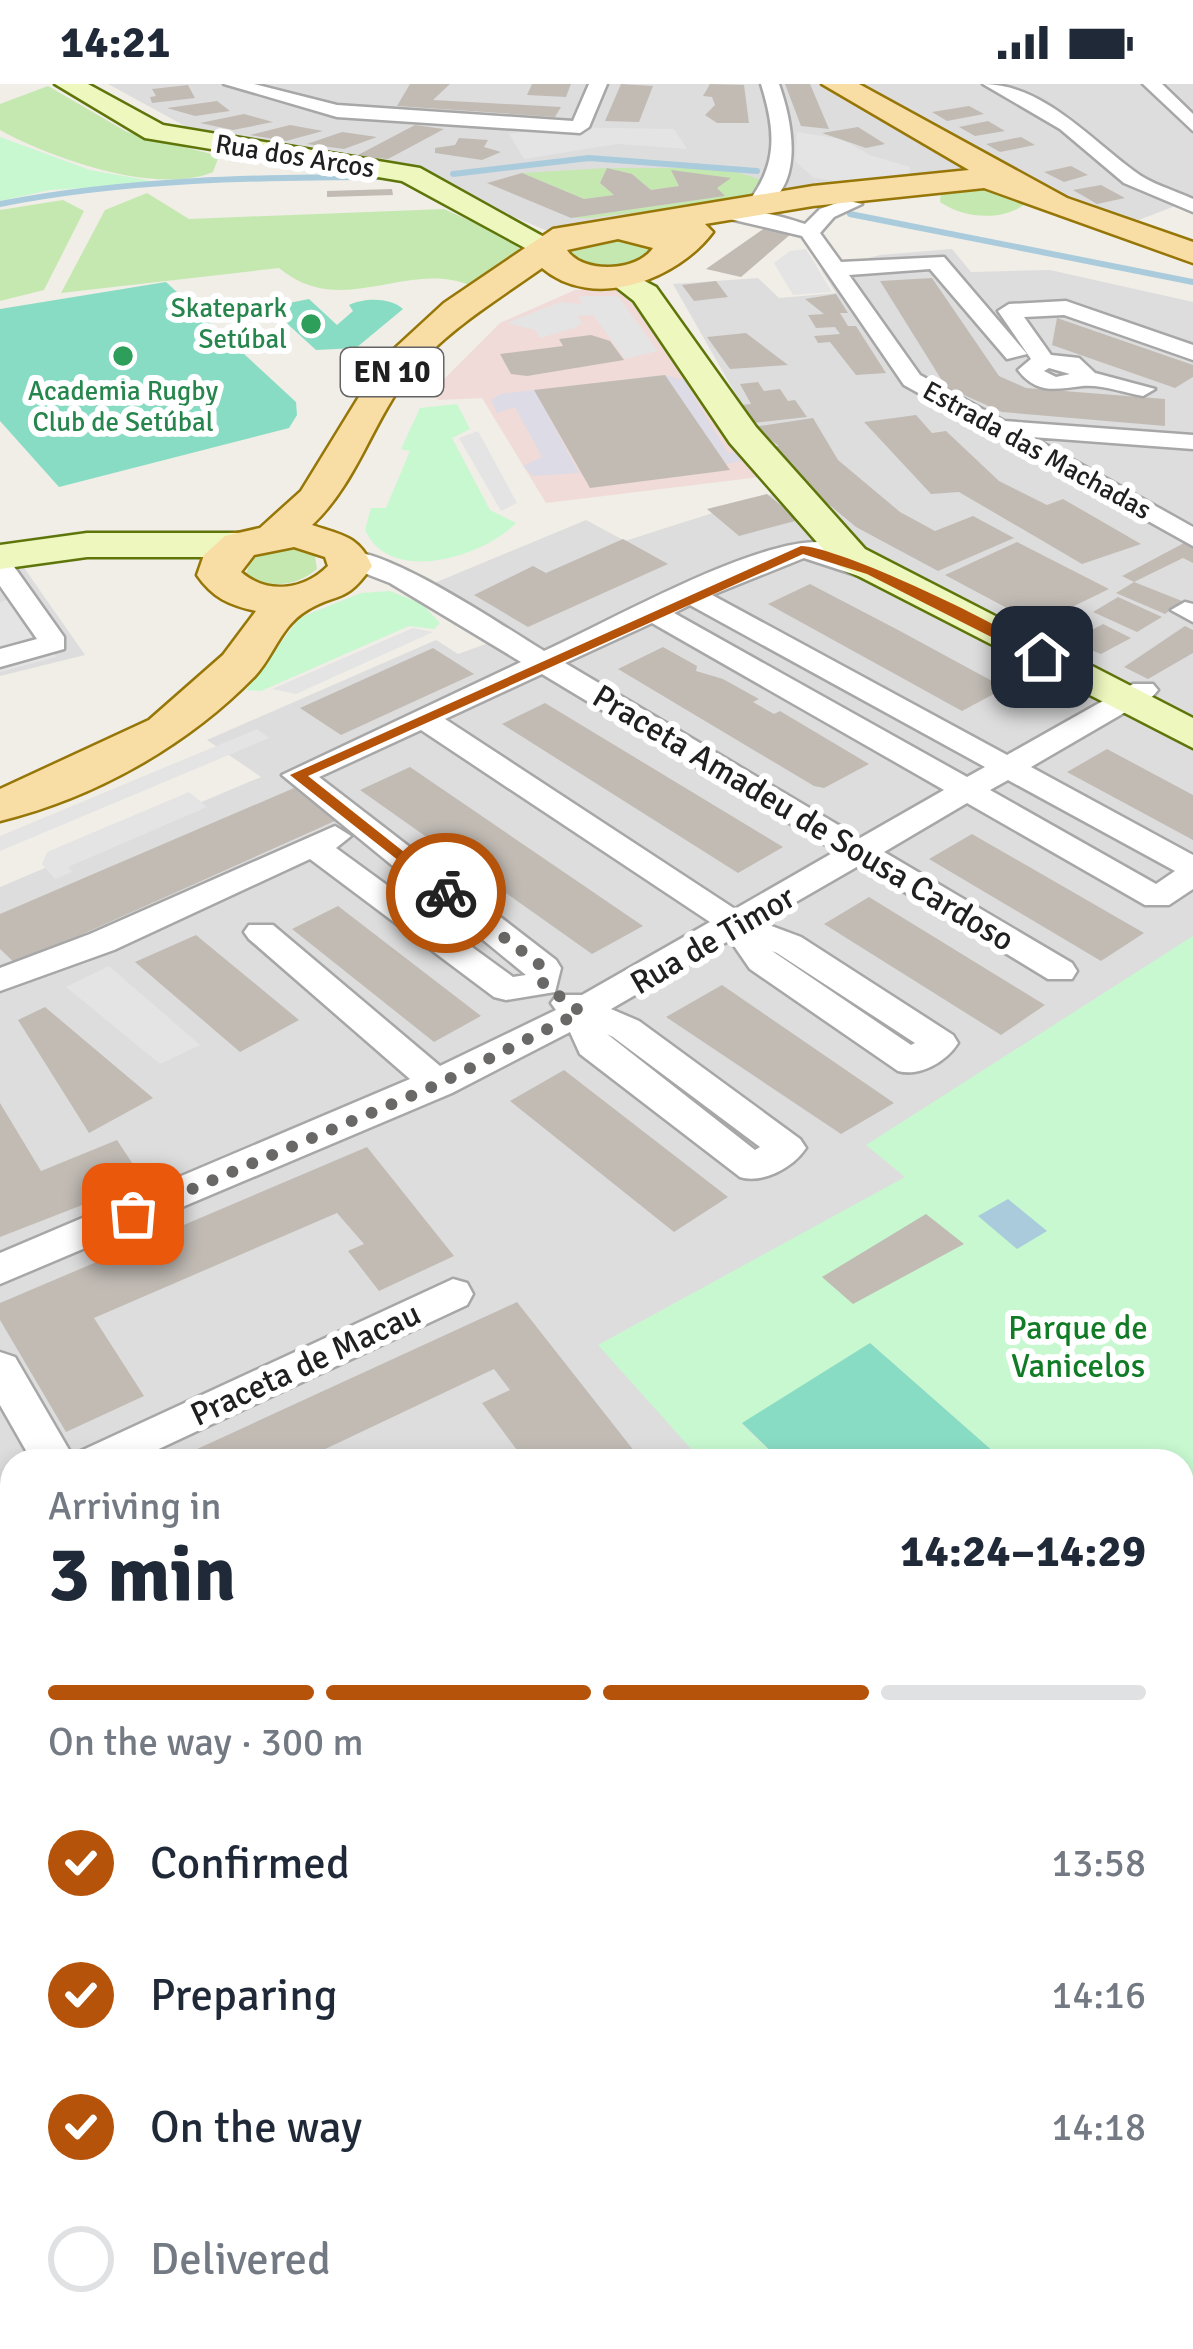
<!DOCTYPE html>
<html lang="en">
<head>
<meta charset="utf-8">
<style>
  body { margin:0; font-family:Signika,sans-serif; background:#f2f2f3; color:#1f2937; height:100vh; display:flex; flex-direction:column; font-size:45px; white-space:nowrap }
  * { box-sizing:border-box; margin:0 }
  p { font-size:39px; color:#747a83 }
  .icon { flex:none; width:66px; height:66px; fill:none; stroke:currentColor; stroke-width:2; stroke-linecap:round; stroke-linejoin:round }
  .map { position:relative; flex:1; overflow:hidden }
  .side { position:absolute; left:0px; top:1365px; width:1194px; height:900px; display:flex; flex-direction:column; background:#fff; border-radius:36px 36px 0 0; box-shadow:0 6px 18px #0003 }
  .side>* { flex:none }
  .pin { position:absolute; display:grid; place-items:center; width:102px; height:102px; color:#fff; margin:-51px; border-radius:24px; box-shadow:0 6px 18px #0006 }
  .courier { position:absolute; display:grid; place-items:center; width:120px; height:120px; margin:-60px; border:9px solid #b45309; border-radius:50%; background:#fff; color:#222; box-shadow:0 3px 15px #0007 }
  .summary em { font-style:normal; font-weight:800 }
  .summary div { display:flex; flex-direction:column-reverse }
  .summary { display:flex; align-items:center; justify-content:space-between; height:204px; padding:0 48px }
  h1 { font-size:78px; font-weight:800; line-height:90px }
  .bar { display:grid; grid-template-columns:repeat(4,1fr); gap:18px 12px; align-content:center; height:144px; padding:0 48px }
  .bar i { height:15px; border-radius:9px; background:#e0e1e3 }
  .bar .on { background:#b45309 }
  .bar p { grid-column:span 4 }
  ol { padding:0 48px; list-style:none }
  li { display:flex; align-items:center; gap:36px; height:132px }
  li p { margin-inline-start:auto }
  li .icon { padding:12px; border-radius:50%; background:#b45309; color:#fff; stroke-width:4 }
  li:last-child { color:#747a83 }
  li i { width:66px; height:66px; border:6px solid #e0e1e3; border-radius:50% }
  .status { display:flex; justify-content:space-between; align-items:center; height:84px; padding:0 60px; background:#fff; direction:ltr }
  .status svg { height:33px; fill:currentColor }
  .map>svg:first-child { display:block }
  .residential { fill:#dedddd; fill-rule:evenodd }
  .commercial { fill:#f0dbd8 }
  .grass { fill:#c5e8b0 }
  .park { fill:#c7f8d0 }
  .pitch { fill:#89dcc4 }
  .parking { fill:#e4e4e4 }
  .plaza { fill:#dddbe6 }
  .water { fill:#aacbdc }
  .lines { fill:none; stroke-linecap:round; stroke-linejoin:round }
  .stream { stroke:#aacbdc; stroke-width:6 }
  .building { fill:#c1bbb4 }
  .street-casing { stroke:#a7a7a7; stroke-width:5 }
  .secondary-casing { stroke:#5e750a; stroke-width:5 }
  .primary-casing { stroke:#967606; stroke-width:5 }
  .street { fill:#fff; fill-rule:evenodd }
  .secondary { fill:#eef7be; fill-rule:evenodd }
  .primary { fill:#f8dda4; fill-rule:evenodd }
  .route { fill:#b45309 }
  .done { stroke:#696866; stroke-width:12; stroke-dasharray:0 21.6 }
  .leisure-dot { fill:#2e9e5b; stroke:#fff; stroke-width:4.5 }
  .labels { text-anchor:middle; stroke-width:12; stroke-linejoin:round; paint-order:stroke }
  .far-street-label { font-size:27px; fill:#202020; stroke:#fff }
  .far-leisure-label { font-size:27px; fill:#27864d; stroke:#fff; text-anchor:end }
  .shield { fill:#fff; stroke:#636363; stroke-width:3 }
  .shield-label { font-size:30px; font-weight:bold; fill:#202020 }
  .street-label { font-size:33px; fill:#202020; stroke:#fff }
  .park-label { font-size:33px; fill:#117c25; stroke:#fff }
</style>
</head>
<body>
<div class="status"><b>14:21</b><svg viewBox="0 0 49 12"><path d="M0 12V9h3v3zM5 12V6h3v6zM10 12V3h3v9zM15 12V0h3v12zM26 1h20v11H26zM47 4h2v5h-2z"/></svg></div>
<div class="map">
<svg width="1193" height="2265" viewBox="0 0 1193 2265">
  <rect width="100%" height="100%" fill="#f0eee7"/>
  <!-- residential -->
  <path class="residential" d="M108 0H1193V124L1180 120 1139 136 1085 127 1005 84 545 146 406 87 262 65 185 42Z
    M952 165 971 188 1050 186 1193 218V2265H0V803L261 693 207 656 436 556 458 570 511 551 432 500 586 436 625 457 797 402 760 353 673 200 758 194 779 214 836 209 821 186 880 171ZM12 1377H1182V2253H12Z
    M20 478 85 571 0 592V483Z"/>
  <!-- commercial -->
  <path class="commercial" d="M611 204 626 208 760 393 546 419 482 314 439 316 429 310 500 239 575 206Z"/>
  <!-- grass -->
  <path class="grass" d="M48 2 127 48 219 72 213 88C157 112 51 74 0 46V20Z
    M607 84H724L762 96 752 111 730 117 589 134H571L724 112 717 104 729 94 672 88 679 102 651 106 632 90 607 84 600 99 614 111 584 115 522 89Z
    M972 99 1025 115V120C1001 138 963 134 940 118L941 108Z
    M147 109 189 135 444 125 516 158 519 165 469 201C406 176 341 236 279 184L61 209 105 126Z
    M63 116 84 127 44 206 0 217V126Z
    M610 151 649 159 655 171 628 185 574 180 565 164Z
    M285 463 315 472 317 485C296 503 269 505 246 490L252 472Z"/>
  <!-- park -->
  <path class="park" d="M0 53 90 86 162 99 50 106 0 117Z
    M457 320 470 345 452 354 490 426 516 439C482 474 390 501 365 446L371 424H386L410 367 401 365 420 324Z
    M390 507 422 520 440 539 434 545 409 542 261 607 246 606 299 534 361 509Z
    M1193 852V2177L1182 2162V1377H1004L870 1259 742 1340 781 1377H702L598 1261 905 1093 866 1061Z
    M963 2253H1083L1091 2265H971Z"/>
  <!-- pitch -->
  <path class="pitch" d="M166 198 296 318 297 331 289 344 59 403 0 337V225Z
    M309 215 337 241 353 227 349 221C364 214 390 213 403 225L356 264 316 266 269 223Z
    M870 1259 1004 1377H781L742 1339Z
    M1182 2162 1193 2177V2265H1091L1083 2253H1182Z"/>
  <!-- parking -->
  <path class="parking" d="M546 43 674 45 687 65 617 60 524 75 509 50Z
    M797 48 841 55 870 71 910 83 909 93 842 98 814 94 795 77Z
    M806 165 832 208 793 211 774 179 790 167Z
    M583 212H618L658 267 625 275 593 231 578 232 582 239 574 244 540 254 535 246 507 239 560 218 582 220 578 213Z
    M478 347 517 419 501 427 459 354Z
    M15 514 56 573 0 588V518Z
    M413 544 433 548 296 610 272 605Z
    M257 645 269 654 0 767V752Z
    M189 708 207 723 68 783 72 788 55 795 42 780 47 768Z
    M109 882 200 961 160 980 66 903Z
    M0 1822 12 1853V1967L0 1937Z"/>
  <!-- plaza -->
  <path class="plaza" d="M665 291 695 299 687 301 728 369 737 368 741 377 726 380 668 297 538 312 579 389 533 392 523 382 542 373 515 323 497 329 491 316 500 310Z"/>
  <!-- water -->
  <path class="water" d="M1008 1115 1047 1147 1017 1165 978 1132Z"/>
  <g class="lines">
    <!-- stream -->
    <path class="stream" d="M453 90 589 74 757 87
      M0 120C126 95 259 93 387 93
      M850 130 1193 198"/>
  </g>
  <!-- building -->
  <path class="building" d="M410 0H450L433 16 561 23 555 33 397 22Z
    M532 0H571L566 13 527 11Z
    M621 0 653 2 639 38 605 37Z
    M710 0 744 1 749 39H717L705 31 715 21 712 13 703 12Z
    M785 0H810L829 45 801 42Z
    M188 1 195 14 152 19 150 13 156 12 152 5Z
    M217 17 230 27 195 32 167 24Z
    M969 22 984 30 947 37 932 28Z
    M244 30 273 38 233 46 200 39Z
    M988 37 1005 47 975 52 959 43Z
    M290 41 323 47 286 57 250 51Z
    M415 41 444 45 388 75 356 72Z
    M858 43 885 60 866 64 822 49Z
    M342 48 377 53 344 65 307 60Z
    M1021 53 1035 61 1000 68 986 60Z
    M459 54 488 56 484 63 501 68 482 76 435 69V64L455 61Z
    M1071 82 1088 91 1064 98 1044 88Z
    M607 84 632 90 651 106 679 102 671 86 731 94 717 104 725 112 571 134 487 99 522 89 584 115 614 111 600 99Z
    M1101 101 1125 114 1097 120 1073 106Z
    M392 105 393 111 327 113V107Z
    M769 141 792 149 741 193 706 185Z
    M932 194 999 292 1026 304 1165 315V342L1002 328 946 303 880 197Z
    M716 197 728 213 694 217 682 201Z
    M836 210 848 229H840L848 242H856L886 289 856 291 830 258 818 259 814 252 840 250 835 243 816 244 808 231 824 230 805 215Z
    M1057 234 1193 281V293L1175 304 1052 261Z
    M746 249 788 281 730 285 707 253Z
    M591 251 610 257 624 276 527 292 511 290 500 270 563 262 559 255Z
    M665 291 730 386 590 404 534 306Z
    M758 298 764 307 780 305 788 317 795 316 807 333 753 339 741 321 751 320 740 300Z
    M916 331 932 349 946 347 999 397 1047 421 1063 415 1141 460 1082 480 959 408 931 410 864 338Z
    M813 334 838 376 900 428 935 447 973 432 1014 454 938 487 856 443 802 398 772 363 779 362 753 343Z
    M767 410 799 436 739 452 707 425Z
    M623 455 668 480 528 543 474 511 533 482 546 489Z
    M1017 458 1109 505 1037 540 945 491Z
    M1184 459 1193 463V479L1183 474 1134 498 1182 517 1165 530 1116 509 1134 498 1122 492Z
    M810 500 900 547 1005 604 962 627 768 520Z
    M1118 513 1162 533 1137 548 1093 528Z
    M1063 537 1086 549 1103 540 1131 554 1101 570 1044 547Z
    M1185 542 1193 546V569L1148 595 1124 583Z
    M663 563 697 582 696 587 723 595 759 615 753 618 774 630 780 627 869 680 824 704 814 702 618 585Z
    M433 564 474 590 341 651 300 624Z
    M545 619 783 763 738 789 502 640Z
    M1107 665 1193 711V756L1067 688Z
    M410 683 643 842 592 870 360 706Z
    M294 704 335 737 16 880 0 865V830Z
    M972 750 1144 849 1101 877 929 775Z
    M869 813 1045 921 1001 951 824 840Z
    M338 822 481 932 434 958 292 845Z
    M196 851 299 936 240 968 135 878Z
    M722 901 894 1019 841 1050 666 933Z
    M45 923 153 1014 89 1049 18 936Z
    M564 986 728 1113 674 1148 510 1017Z
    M0 1019 41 1087 117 1056 144 1097 0 1153Z
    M367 1063 454 1172 379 1207 348 1167 364 1160 337 1129 94 1234 144 1312 66 1348 0 1236V1219Z
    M926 1130 964 1160 853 1220 822 1193Z
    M517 1218 642 1377H525L482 1319 510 1306 494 1285 300 1377H171Z
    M0 1472 12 1496V1712L0 1686Z
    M685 2253H818L825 2265H691Z"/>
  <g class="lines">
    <defs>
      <path id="street" d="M224 0H254L337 21 573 37 589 0H607L589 43 580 49 337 33Z
        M761 0H779C793 40 806 106 756 127L746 121C778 81 776 48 761 0Z
        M983 0C1042 0 1089 54 1134 87 1150 100 1174 106 1193 115V128L1124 99 1060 45Z
        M1143 0H1162L1193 30V47Z
        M845 116 862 120 834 133 820 149 841 178 944 173 1027 270 1007 275 930 185 849 191 920 291 1004 337 1193 351V365L1032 353 1193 443V462L904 301 802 152 730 135C751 121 782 133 805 140L820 125Z
        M1066 217 1193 261V276L1064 231 1024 233 1051 271 1079 274 1095 289 1155 305 1143 312C1125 309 1101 300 1082 302 1056 305 1037 311 1018 286L1031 275 998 227 1009 220ZM1049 284 1070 290 1056 293 1044 287Z
        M818 458 885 488 871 496 804 474 712 511 1007 671 1133 600H1153L1158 606 1153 612 1031 683 1193 771V805L1169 821H1145L967 719 884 768 1072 879 1077 887 1072 895H1048L860 781 761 838 801 853 953 951 958 959C946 978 920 993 898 987L750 885 730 856 611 925 639 937 800 1055 806 1064C793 1084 762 1100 740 1093L580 970 570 948 452 1009 0 1200V1169L410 995 249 855 244 848 249 841H273L440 982 556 926 551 919 557 911H582L710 838 421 646 319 693 556 876 561 884 555 908 506 916 494 913 310 775 114 866 0 907V884L90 850 335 742 351 752 336 764 513 893 526 891 282 691 521 578 390 499 341 480V468C380 458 506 544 544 567 612 536 749 458 818 458ZM690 521 985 683 967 693 674 529ZM652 539 944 706 860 754 565 579ZM542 590 836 767 735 825 445 635ZM1008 696 1175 787 1156 800 990 706ZM772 867 777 869 915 959 911 961ZM607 950 613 953 760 1063 755 1066Z
        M0 475 10 477 64 553V565L0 583V565L37 555 0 502Z
        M1185 518 1193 520V538L1171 526Z
        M453 1195 467 1199 473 1210 467 1221 133 1377H32L0 1321V1268L15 1273 72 1371Z
        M414 2253H488L483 2265H409Z
        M501 2253H562L567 2265H506Z"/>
      <path id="secondary" d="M55 0H88L163 41 420 84 564 164 549 173 538 171 402 97 145 54Z
        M618 183 656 203 756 343 865 465 1193 634V664L837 481 730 359 634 217 602 192 607 185Z
        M87 449H240L259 461 240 473H87L0 485V461Z"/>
      <path id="primary" d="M822 0H859L1067 114 1193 158V179L984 104 813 122 705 140 713 148C678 195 594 228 542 184 497 216 445 247 409 291 372 338 357 399 312 441 342 451 359 452 372 482 345 521 339 507 306 527 281 542 273 573 255 592 187 662 94 714 0 737V705L149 636 223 571 256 527C229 521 213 514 197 491L204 471 225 452 260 444 301 407 381 277 444 219 553 145 813 102 969 86ZM618 155 653 164C637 188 582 190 567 166ZM294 463 325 473 328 482C304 506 268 511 241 488L254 471Z"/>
    </defs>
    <!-- street casing -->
    <use href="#street" class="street-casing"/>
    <!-- secondary casing -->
    <use href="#secondary" class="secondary-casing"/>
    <!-- primary casing -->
    <use href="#primary" class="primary-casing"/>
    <!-- street -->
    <use href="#street" class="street"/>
    <!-- secondary -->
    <use href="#secondary" class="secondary"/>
    <!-- primary -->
    <use href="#primary" class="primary"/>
  </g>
  <!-- route -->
  <path class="route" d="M801 462C842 463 1014 546 1049 573L1037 576 867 490 803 470 308 692 452 806 446 814 290 691Z"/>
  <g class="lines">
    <!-- done -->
    <path class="done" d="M133 1130 439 1000 581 928 543 900 544 884 446 809"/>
  </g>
  <!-- markers -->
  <g class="leisure-dot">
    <circle cx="311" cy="240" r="12"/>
    <circle cx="123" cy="272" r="12"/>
  </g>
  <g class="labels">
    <!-- far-street labels -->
    <g class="far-street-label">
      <text transform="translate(295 72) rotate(9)" y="9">Rua dos Arcos</text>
      <text transform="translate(1037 366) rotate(29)" y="9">Estrada das Machadas</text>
    </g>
    <!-- far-leisure labels -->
    <g class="far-leisure-label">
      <text x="287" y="233">Skatepark<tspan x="287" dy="31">Setúbal</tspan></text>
      <text x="123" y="316" text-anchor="middle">Academia Rugby<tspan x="123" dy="31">Club de Setúbal</tspan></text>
    </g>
    <!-- shield labels -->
    <rect class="shield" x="341" y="264" width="102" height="48" rx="9"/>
    <g class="shield-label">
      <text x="392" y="298">EN 10</text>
    </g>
    <!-- street labels -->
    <g class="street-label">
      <text transform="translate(804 733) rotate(31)" y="12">Praceta Amadeu de Sousa Cardoso</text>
      <text transform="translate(712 855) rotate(-30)" y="12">Rua de Timor</text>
      <text transform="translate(305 1279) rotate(-25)" y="12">Praceta de Macau</text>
    </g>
    <!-- park labels -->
    <g class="park-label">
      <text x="1078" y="1255">Parque de<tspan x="1078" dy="38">Vanicelos</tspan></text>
    </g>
  </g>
</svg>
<div class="pin" style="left:133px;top:1130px;background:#ea580c"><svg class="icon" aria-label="bag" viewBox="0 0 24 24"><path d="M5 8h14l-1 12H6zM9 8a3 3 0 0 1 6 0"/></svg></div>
<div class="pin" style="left:1042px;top:573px;background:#1f2937"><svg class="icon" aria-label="home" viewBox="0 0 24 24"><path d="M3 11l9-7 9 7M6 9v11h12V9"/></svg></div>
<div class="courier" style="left:446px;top:809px"><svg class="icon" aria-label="bike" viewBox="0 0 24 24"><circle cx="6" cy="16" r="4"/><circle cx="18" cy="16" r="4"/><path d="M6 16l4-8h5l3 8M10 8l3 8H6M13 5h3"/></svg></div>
<section class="side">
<div class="summary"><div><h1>3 min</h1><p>Arriving in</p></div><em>14:24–14:29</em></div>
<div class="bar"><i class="on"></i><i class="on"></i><i class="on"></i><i></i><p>On the way · 300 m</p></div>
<ol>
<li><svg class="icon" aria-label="check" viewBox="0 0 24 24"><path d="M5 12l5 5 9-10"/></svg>Confirmed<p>13:58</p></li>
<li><svg class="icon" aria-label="check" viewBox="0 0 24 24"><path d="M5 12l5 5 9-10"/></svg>Preparing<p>14:16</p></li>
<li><svg class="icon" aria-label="check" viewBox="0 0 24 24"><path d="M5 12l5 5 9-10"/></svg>On the way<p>14:18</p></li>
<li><i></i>Delivered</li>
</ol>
</section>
</div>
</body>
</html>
